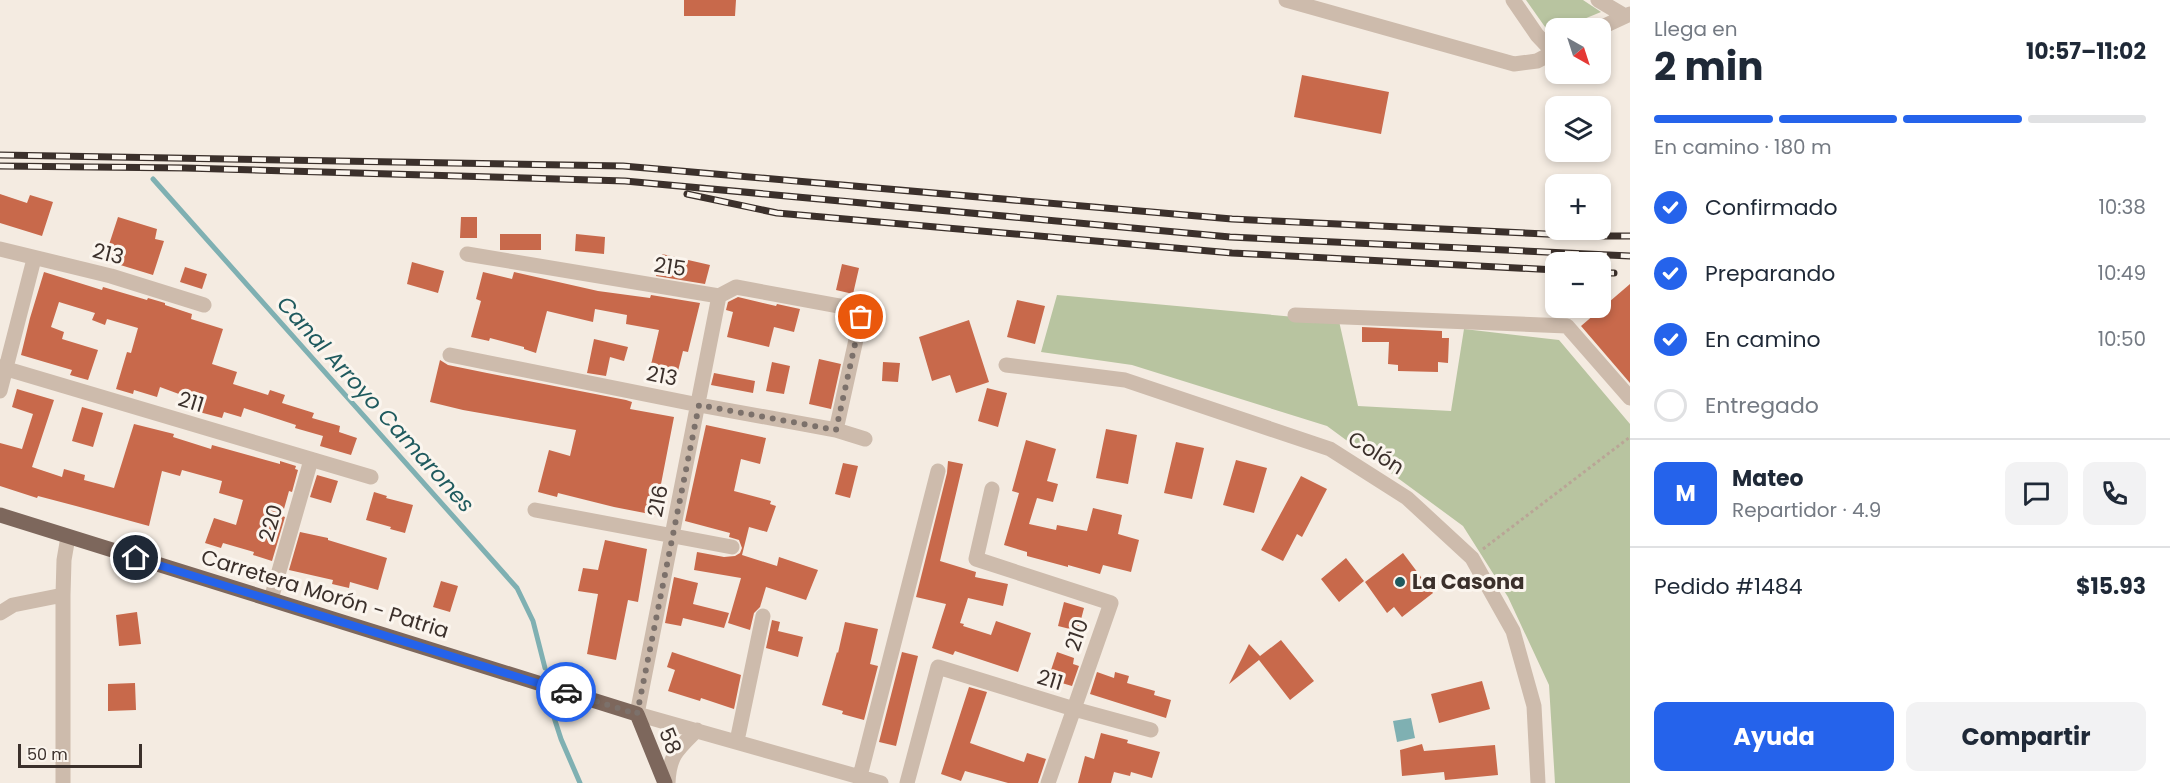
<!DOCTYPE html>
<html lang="es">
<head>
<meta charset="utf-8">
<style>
  body { margin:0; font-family:Poppins,sans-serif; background:#f2f2f3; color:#1f2937; height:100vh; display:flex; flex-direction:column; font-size:22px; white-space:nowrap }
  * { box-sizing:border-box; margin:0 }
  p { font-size:20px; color:#747a83 }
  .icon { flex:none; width:33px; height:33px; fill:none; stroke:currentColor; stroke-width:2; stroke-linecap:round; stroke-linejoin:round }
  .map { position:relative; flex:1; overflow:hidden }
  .sheet { display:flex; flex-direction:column; background:#fff; width:540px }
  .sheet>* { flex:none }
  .needle { width:39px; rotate:141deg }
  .buttons { position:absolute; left:1545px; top:18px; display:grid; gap:12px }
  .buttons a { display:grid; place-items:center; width:66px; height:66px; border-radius:12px; background:#fff; box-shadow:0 3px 9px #0003; font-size:30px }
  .scale { position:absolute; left:18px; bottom:15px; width:124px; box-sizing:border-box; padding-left:6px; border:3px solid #3b302b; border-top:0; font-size:16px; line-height:21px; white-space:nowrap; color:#3b302b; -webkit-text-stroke:4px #fbf5ee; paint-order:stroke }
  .pin { position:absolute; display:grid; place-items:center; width:51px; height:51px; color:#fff; margin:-26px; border:3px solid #fff; border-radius:50%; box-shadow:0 2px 6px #0007 }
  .courier { position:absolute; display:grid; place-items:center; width:60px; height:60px; margin:-30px; border:4px solid #2563eb; border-radius:50%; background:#fff; color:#222; box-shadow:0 2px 8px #0007 }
  .headline em { font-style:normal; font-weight:700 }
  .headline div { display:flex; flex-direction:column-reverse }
  .headline { display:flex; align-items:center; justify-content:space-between; height:102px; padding:0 24px }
  h1 { font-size:39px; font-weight:700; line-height:45px }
  .bar { display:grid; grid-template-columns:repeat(4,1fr); gap:9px 6px; align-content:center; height:72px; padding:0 24px }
  .bar i { height:8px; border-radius:4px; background:#e0e1e3 }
  .bar .active { background:#2563eb }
  .bar p { grid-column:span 4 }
  .line { display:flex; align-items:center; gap:15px; padding:0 24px; border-top:2px solid #e0e1e3 }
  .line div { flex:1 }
  .round { display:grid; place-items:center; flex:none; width:63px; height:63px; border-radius:12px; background:#f2f2f3 }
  ol { padding:0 24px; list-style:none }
  li { display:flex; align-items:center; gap:18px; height:66px }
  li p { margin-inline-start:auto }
  li .icon { padding:6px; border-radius:50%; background:#2563eb; color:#fff; stroke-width:4 }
  li:last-child { color:#747a83 }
  li i { width:33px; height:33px; border:3px solid #e0e1e3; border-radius:50% }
  .cta { display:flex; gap:12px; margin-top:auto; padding:12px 24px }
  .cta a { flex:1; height:69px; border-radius:12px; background:#2563eb; color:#fff; font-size:24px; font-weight:700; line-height:69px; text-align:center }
  .cta a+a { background:#f2f2f3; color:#1f2937 }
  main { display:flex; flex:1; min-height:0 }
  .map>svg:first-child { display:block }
  .green { fill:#b8c4a0 }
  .water { fill:#7fb0b2 }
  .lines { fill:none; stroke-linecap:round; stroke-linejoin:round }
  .stream { stroke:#7fb0b2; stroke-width:5 }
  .building { fill:#c8694b }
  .path { stroke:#b9a596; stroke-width:3; stroke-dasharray:3 3; stroke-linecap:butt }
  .minor { stroke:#cdbbac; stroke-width:15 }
  .major { stroke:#7d675c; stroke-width:15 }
  .rail-casing { stroke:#3b302b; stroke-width:7 }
  .rail { stroke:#fbf5ee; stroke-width:4.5; stroke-dasharray:14; stroke-linecap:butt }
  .done { stroke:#7c716b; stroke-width:6; stroke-dasharray:0 10.8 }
  .route { stroke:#2563eb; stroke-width:8 }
  .poi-dot { fill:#1f5a5e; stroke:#fbf5ee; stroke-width:2 }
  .labels { text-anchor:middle; stroke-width:6; stroke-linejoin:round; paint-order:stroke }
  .street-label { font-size:21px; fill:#3b302b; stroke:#fbf5ee }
  .poi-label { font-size:21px; font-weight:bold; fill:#3b302b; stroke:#fbf5ee; text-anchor:start }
  .water-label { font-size:22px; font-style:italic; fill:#1f5a5e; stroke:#fbf5ee }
</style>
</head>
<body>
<main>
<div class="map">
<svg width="1630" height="783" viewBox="0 0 1630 783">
  <rect width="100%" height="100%" fill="#f4ebe1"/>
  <!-- green -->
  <path class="green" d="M1526 0H1583L1601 12 1562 28H1556L1555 31 1550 34Z
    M1057 295 1339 321 1358 406 1451 411 1464 329 1559 340 1630 424V783H1555L1549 685 1508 597 1463 526 1327 426 1132 365 1041 352Z"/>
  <!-- water -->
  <path class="water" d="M1411 718 1415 738 1397 742 1393 721Z"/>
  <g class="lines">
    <!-- stream -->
    <path class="stream" d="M153 179 517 588 533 621 545 668
      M548 699 561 739 580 783"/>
  </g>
  <!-- building -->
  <path class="building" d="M684 0H736L735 16H684Z
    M1302 75 1389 92 1381 134 1294 117Z
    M0 194 27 203 30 195 53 202 42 236 0 223Z
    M118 217 157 229 155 239 164 241 153 275 104 260Z
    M461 217H477V238H460Z
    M500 234H541V250H500Z
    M576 234 605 237 604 254 575 251Z
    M662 254 710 265 705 284 656 276Z
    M412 262 444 271 438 293 407 284Z
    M842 264 859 268 853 294 836 290Z
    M185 267 207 274 202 289 180 282Z
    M44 272 102 290 103 287 147 300 148 298 165 303V305L192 314 191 319 223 329 212 364 237 372 233 384 268 395 270 390 285 395 282 403 314 413 312 418 340 426 339 432 357 438 351 455 320 446 323 436 295 428 296 425 244 408 241 417 224 412 222 418 184 408 187 397 160 387 157 397 134 390 133 394 116 389 127 352 131 353 138 328 107 319 105 325 92 320 95 313 59 302 51 327 64 332 62 339 98 350 88 380 70 375 72 370 21 355 30 318Z
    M483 272 512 279 514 272 598 291 650 298 651 295 700 303 688 352 683 351 677 375 650 369 659 330 626 324 627 315 595 309 593 322 547 311 536 353 524 349V347L490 338 489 341 471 337 481 301 476 299Z
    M1630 284V383L1581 326Z
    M738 297 776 306 777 304 800 309 794 332 774 327 769 347 727 337 733 312 726 310 728 302Z
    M1017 300 1045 306 1035 344 1007 337Z
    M969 320 989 382 956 393 950 375 932 381 919 337Z
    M1362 327 1442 331V338H1449L1448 363 1438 362V372L1398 371V365L1388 364 1389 342H1362Z
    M594 339 628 347 624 361 610 357 606 376 587 373Z
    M819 359 841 364 831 409 809 404Z
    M440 360 448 365 487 373 626 400 632 402 630 409 674 417 655 515 614 507 558 493 557 497 538 492 549 450 570 456 576 430 463 410 430 402Z
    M772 362 790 366 784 394 766 391Z
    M883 362 900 363 898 382 882 381Z
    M714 373 755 381 753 393 711 385Z
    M987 388 1007 393 998 427 978 421Z
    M17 389 54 400 32 467 62 477 64 469 85 475 84 480 114 488 134 424 174 434 173 437 211 449 212 445 280 464V461L296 466 295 469 298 470 292 492 289 491 282 516 285 517 272 561 253 555 254 552 223 543 221 548 205 543 214 518 236 525 243 500 219 493 222 481 182 470 180 476 162 471 149 526 76 506 38 496 37 498 0 486V443L22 449 33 414 12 407Z
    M82 407 103 413 93 447 72 441Z
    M706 425 766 438 760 464 741 459 734 491 771 501 770 504 776 506 767 532 749 527 742 555 777 566 779 557 818 570 806 600 766 587 760 607 754 613 750 630 728 623 741 578 694 570 697 552 724 557 735 556 740 553 742 548 739 540 729 537 730 533 685 521Z
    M1106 429 1137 435 1128 484 1096 478Z
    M1026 440 1056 449 1047 481 1058 484 1053 502 1037 498 1029 524 1056 530 1057 525 1087 531 1093 508 1122 515 1118 534 1139 540 1131 572 1103 565 1100 574 1068 565V567L1027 556V552L1004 545 1019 493 1012 491Z
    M1176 442 1204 448 1192 499 1164 493Z
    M1236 460 1267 468 1254 513 1223 505Z
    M948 461 963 464 940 561 976 572 975 577 1008 584 1003 606 968 598 960 623 964 624 963 626 991 635 996 621 1031 633 1018 672 955 651 953 655 932 648 946 604 916 597 947 473Z
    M843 463 858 466 850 498 835 494Z
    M317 475 338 481 331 503 310 497Z
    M1301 476 1327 489 1302 537 1297 534 1283 561 1261 550Z
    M374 492 387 496 386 498 413 505 405 533 390 529 391 527 366 520Z
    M300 532 328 538V540L387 558 378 590 350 582 349 588 332 584 333 580 289 570Z
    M605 540 647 549 638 602 628 600 616 660 587 654 598 594 578 591 583 568 598 570Z
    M1403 553 1433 593 1402 617 1394 607 1387 613 1365 582Z
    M1346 558 1364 581 1339 602 1321 579Z
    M674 577 698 583 693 604 729 613 724 628 683 618 681 626 665 623Z
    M441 581 458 586 450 612 433 607Z
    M1064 602 1084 608 1078 631 1058 626Z
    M137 612 141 644 119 646 116 615Z
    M772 620 780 622 778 631 803 637 798 657 766 648Z
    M845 622 878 629 870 664 878 666 864 720 842 714 843 711 822 705 837 652 838 653Z
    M1281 640 1314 681 1290 700 1259 660 1229 684 1249 644 1260 656Z
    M672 652 741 675 734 709 701 698 700 701 668 691 675 670 667 667Z
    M902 652 918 656 896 746 879 742Z
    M1057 652 1074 658 1073 664 1079 666 1072 686 1048 679Z
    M1097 672 1114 678 1115 672 1129 676 1127 683 1155 691 1154 695 1171 700 1166 718 1090 694Z
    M1482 681 1490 709 1439 723 1431 694Z
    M135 683 136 710 108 711V684Z
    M969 687 987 692 970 743 1024 762 1027 753 1046 759 1038 783H1008L965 771 961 781 941 774Z
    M1101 733 1128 740 1127 743 1160 752 1152 778 1131 772 1130 776 1114 772 1111 783H1078L1085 756 1094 759Z
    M1422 744 1424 751 1495 745 1498 775 1445 780 1444 772 1402 776 1400 750Z"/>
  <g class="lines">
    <!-- path -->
    <path class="path" d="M1483 549 1630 437"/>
    <!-- minor -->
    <path class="minor" d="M1286 0 1514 64 1537 61 1556 51
      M1513 0 1537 35 1553 52
      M1598 0 1625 16
      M1600 28 1630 14
      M0 249 111 276 204 305
      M467 254 719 296 736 287 850 308 861 317 836 430
      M719 296 637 714 881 783
      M1295 315 1567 326 1630 398
      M450 355 699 405 836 430 865 439
      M1006 365 1125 380 1330 449 1407 498 1472 558 1513 631 1534 706 1538 783
      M0 367 371 477
      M0 391 34 259
      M992 489 976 559 1111 603 1048 783
      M535 510 732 547
      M271 599 311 460
      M0 613 13 605 63 595
      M737 741 763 616
      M860 776 938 471
      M63 783V595L64 560 68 537
      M668 783C669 755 678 749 697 730
      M907 783 938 667 1074 709 1151 730"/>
    <!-- major -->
    <path class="major" d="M0 515 637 714 665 783"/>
    <defs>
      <path id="rail" d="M0 155 623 166 1232 219 1589 236H1630
        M0 166 185 168 625 181 1230 237 1630 256
        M687 194 777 213 1232 253 1556 270
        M1600 273H1614"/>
    </defs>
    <!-- rail casing -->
    <use href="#rail" class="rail-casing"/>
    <!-- rail -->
    <use href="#rail" class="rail"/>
  </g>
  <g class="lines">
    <!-- done -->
    <path class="done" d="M566 692 637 714 699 405 836 430 861 317"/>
    <!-- route -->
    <path class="route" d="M136 558 566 692"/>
  </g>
  <!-- markers -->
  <circle class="poi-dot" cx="1400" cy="582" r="6"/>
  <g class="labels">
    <!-- street labels -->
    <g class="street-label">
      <text transform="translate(108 254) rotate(14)" y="7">213</text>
      <text transform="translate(670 267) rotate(9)" y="7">215</text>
      <text transform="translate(662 376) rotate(11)" y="7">213</text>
      <text transform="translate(191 402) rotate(17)" y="7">211</text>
      <text transform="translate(1376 453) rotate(32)" y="7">Colón</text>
      <text transform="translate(658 501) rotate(-79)" y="7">216</text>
      <text transform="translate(271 523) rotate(-74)" y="7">220</text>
      <text transform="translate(325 594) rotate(17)" y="7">Carretera Morón - Patria</text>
      <text transform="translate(1077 635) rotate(-71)" y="7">210</text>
      <text transform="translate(1050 680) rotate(17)" y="7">211</text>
      <text transform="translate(670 741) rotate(68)" y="7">58</text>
    </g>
    <!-- poi labels -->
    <g class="poi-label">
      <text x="1412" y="589">La Casona</text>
    </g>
    <!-- water labels -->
    <g class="water-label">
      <text transform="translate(376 404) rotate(48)" y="8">Canal Arroyo Camarones</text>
    </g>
  </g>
</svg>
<div class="buttons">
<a><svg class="needle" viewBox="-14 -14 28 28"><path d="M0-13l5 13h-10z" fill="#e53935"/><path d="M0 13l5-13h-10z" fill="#747a83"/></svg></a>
<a><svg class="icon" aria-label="layers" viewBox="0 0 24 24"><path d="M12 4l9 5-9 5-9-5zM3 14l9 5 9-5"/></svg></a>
<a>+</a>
<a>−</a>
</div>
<div class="scale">50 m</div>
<div class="pin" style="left:861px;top:317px;background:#ea580c"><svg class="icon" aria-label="bag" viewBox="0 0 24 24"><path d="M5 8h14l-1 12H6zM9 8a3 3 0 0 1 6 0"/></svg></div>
<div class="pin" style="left:136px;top:558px;background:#1f2937"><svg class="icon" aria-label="home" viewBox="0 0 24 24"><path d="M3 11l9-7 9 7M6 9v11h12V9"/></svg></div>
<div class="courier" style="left:566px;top:692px"><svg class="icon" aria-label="car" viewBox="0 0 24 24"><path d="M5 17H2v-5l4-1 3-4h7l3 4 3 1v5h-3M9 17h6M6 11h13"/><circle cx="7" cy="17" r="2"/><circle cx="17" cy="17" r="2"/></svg></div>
</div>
<section class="sheet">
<div class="headline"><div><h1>2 min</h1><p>Llega en</p></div><em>10:57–11:02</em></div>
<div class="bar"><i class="active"></i><i class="active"></i><i class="active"></i><i></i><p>En camino · 180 m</p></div>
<ol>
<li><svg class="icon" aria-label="check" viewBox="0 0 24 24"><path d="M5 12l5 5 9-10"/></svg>Confirmado<p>10:38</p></li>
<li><svg class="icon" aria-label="check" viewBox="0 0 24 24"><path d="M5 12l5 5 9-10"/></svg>Preparando<p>10:49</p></li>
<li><svg class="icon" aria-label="check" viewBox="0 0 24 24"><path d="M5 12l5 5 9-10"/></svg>En camino<p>10:50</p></li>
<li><i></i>Entregado</li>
</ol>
<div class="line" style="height:108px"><b class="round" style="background:#2563eb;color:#fff">M</b><div><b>Mateo</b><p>Repartidor · 4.9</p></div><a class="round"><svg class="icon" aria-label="chat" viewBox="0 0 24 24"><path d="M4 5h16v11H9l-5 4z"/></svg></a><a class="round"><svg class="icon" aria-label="phone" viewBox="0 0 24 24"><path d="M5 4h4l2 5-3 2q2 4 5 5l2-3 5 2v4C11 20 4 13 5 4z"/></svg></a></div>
<div class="line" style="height:78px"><div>Pedido #1484</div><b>$15.93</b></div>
<div class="cta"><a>Ayuda</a><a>Compartir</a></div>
</section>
</main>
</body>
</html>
